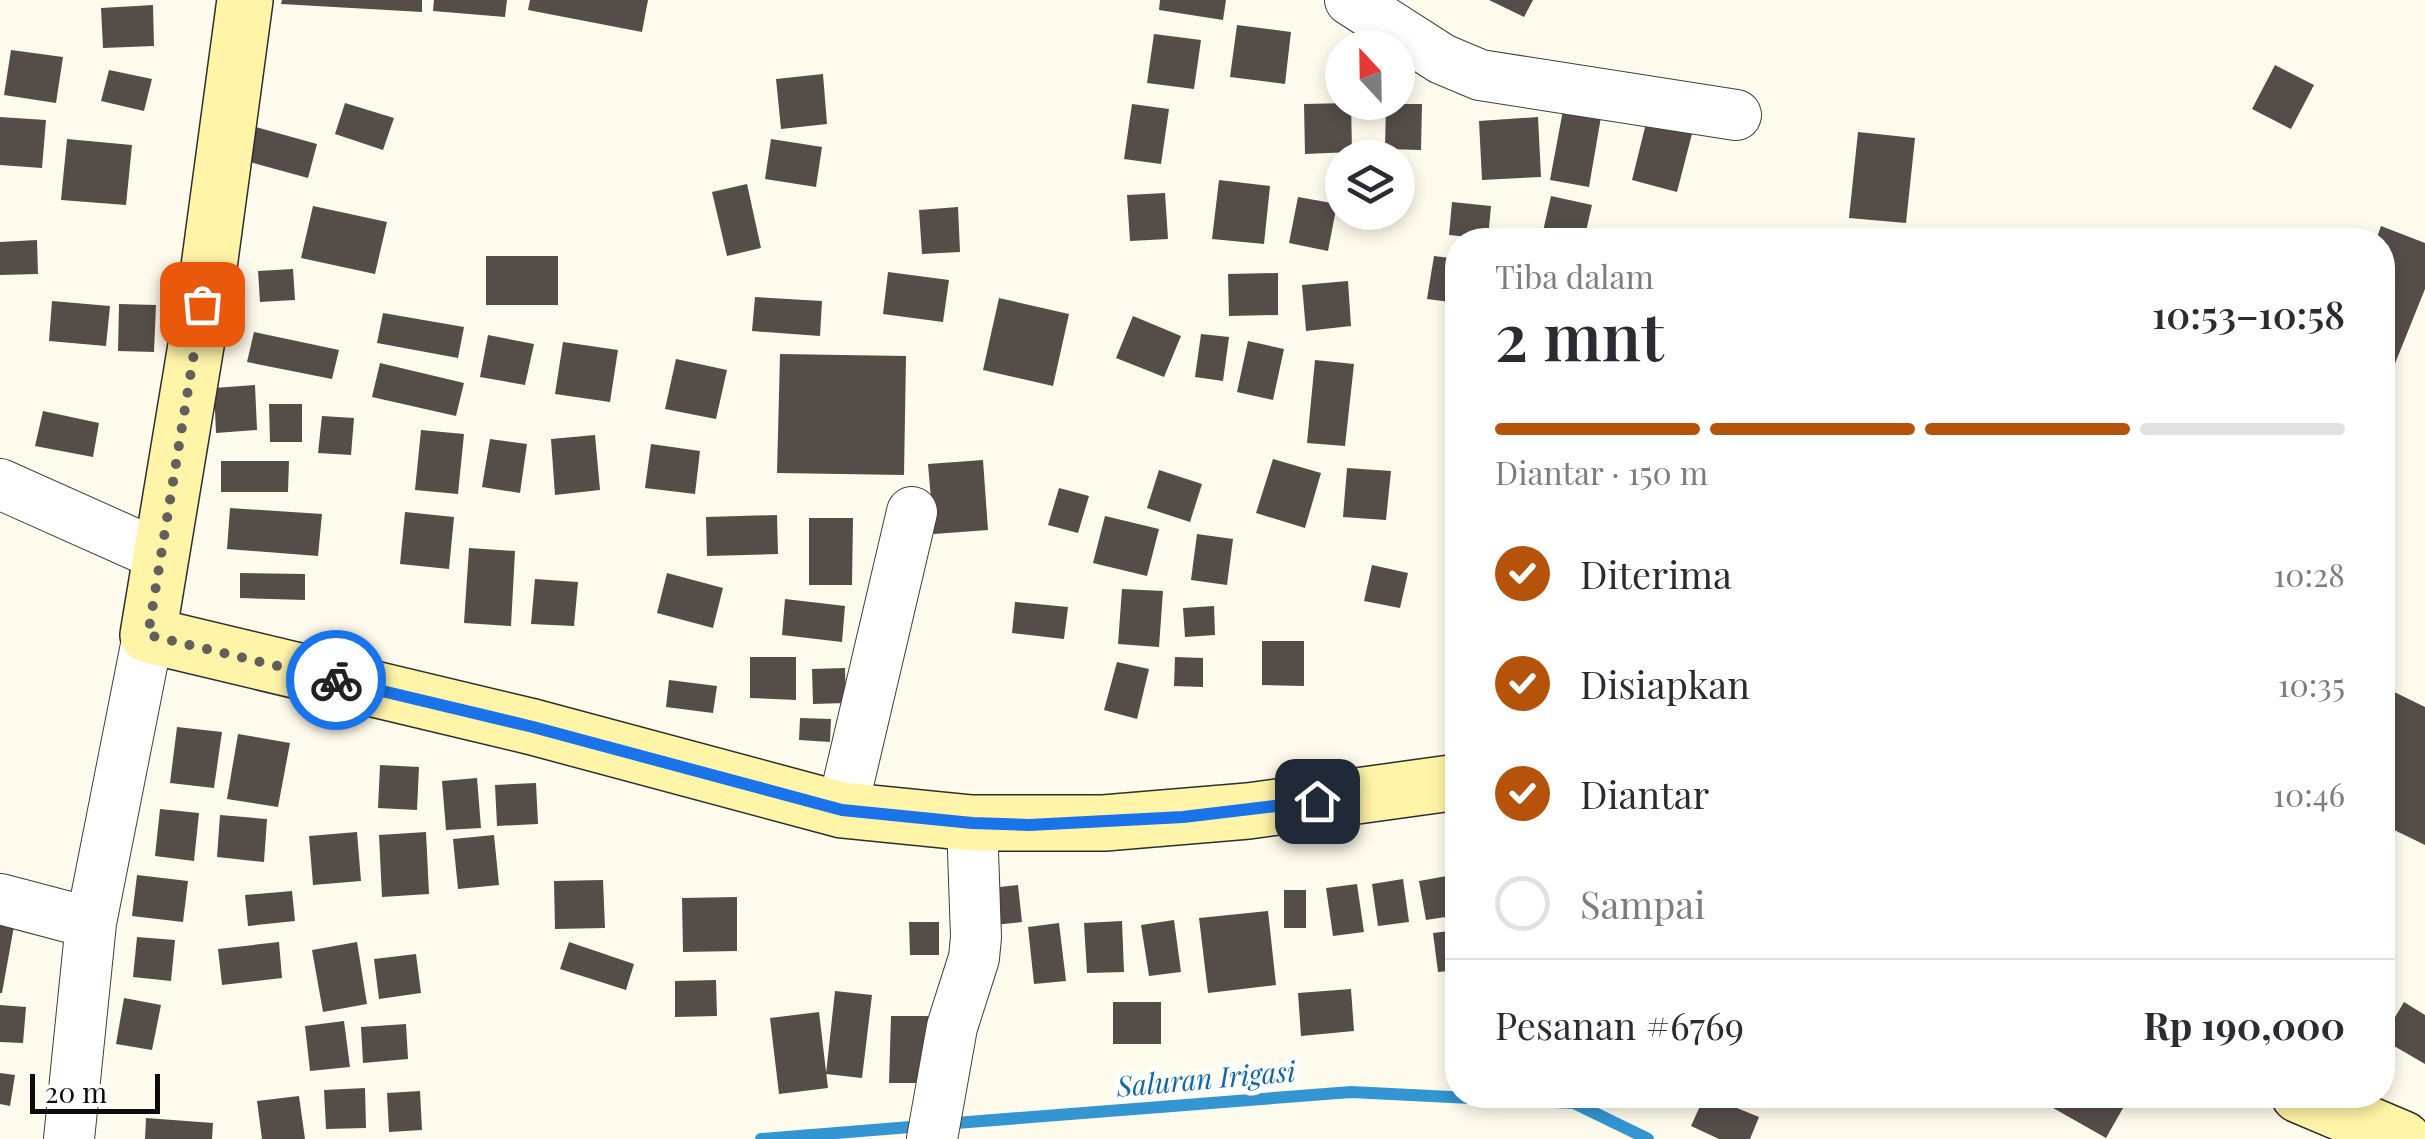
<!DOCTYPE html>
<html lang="id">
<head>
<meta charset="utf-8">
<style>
  body { margin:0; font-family:"Playfair Display",serif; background:#f7f7f7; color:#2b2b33; height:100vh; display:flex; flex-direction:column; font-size:38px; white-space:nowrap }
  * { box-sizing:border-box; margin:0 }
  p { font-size:32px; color:#7c7c81 }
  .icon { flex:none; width:55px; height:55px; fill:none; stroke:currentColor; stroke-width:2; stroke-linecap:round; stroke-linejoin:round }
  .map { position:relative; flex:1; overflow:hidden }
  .panel { position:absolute; left:1445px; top:228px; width:950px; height:880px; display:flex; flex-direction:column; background:#fff; border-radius:40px; box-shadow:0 5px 15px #0003 }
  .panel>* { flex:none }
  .needle { width:65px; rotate:338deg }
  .tools { position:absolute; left:1325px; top:30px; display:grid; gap:20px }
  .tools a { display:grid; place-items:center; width:90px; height:90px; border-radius:50%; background:#fff; box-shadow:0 5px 15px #0003; font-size:50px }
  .scale { position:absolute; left:30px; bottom:25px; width:130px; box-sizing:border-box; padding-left:10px; border:5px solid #0c0c0c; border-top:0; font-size:28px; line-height:35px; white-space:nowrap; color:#0c0c0c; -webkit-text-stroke:8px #fff; paint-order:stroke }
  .pin { position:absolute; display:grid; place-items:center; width:85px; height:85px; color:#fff; margin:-42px; border-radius:20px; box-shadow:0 5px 15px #0006 }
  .courier { position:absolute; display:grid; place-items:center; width:100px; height:100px; margin:-50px; border:8px solid #1a73e8; border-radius:50%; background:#fff; color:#222; box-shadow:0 2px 12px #0007 }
  .summary em { font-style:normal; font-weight:600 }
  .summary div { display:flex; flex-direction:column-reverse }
  .summary { display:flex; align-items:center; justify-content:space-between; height:170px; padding:0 50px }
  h1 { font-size:65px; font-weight:600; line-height:75px }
  .bar { display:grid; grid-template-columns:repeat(4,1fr); gap:15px 10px; align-content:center; height:120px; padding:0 50px }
  .bar i { height:12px; border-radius:8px; background:#e1e1e2 }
  .bar .selected { background:#b45309 }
  .bar p { grid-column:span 4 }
  .line { display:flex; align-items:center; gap:25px; padding:0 50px; border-top:2px solid #e1e1e2 }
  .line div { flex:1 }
  ol { padding:0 50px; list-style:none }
  li { display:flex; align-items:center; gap:30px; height:110px }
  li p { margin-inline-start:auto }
  li .icon { padding:10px; border-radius:50%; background:#b45309; color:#fff; stroke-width:4 }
  li:last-child { color:#7c7c81 }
  li i { width:55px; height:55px; border:5px solid #e1e1e2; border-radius:50% }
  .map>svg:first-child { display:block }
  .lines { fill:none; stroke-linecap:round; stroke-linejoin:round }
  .stream { stroke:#3395d2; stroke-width:12 }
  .building { fill:#554d48 }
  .street-casing { stroke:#3f3f3f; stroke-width:52 }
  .secondary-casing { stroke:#2e2e2e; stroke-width:58 }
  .street { stroke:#fff; stroke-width:50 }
  .secondary { stroke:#fff4a7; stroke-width:55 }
  .done { stroke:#61605a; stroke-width:10; stroke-dasharray:0 18 }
  .route { stroke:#1a73e8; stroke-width:12 }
  .labels { text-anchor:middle; stroke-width:10; stroke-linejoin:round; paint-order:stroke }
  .water-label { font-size:28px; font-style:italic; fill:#1166a2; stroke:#fff }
</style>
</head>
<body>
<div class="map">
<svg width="2425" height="1139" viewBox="0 0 2425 1139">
  <rect width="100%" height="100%" fill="#fffbec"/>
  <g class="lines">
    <!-- stream -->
    <path class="stream" d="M943 1124 1351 1092 1574 1103 1648 1139
      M761 1139 923 1126"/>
  </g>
  <!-- building -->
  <path class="building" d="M282 0H422V12L281 4Z
    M434 0H507L505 17 433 11Z
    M530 0H648L642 32 528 10Z
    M1160 0H1226L1223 20 1159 10Z
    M1489 0H1533L1524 17Z
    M153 5 154 46 103 48 101 8Z
    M1237 25 1291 32 1285 84 1230 77Z
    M1154 34 1201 40 1194 89 1147 83Z
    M11 50 63 57 56 103 4 95Z
    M2275 65 2314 85 2291 129 2252 109Z
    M109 70 152 79 144 111 101 101Z
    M823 74 827 124 781 129 776 79Z
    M345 103 394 118 383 150 335 134Z
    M1351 103 1352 152 1305 154 1304 104Z
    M1132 104 1169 109 1161 164 1124 159Z
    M1386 104H1422L1421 150 1385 149Z
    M1563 110 1601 117 1589 187 1550 180Z
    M1648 115 1694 126 1677 192 1632 180Z
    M0 117 46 120 42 168 0 165Z
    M1538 117 1541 177 1482 180 1479 121Z
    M249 125 317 144 308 178 239 159Z
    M1858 132 1915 138 1906 223 1849 218Z
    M67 139 132 145 126 205 61 200Z
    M771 139 822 147 816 187 765 179Z
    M1219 180 1270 186 1264 244 1212 239Z
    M747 184 761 248 727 256 712 192Z
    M1165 193 1168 239 1130 241 1127 195Z
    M1551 196 1592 205 1584 240H1541Z
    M1298 197 1337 204 1328 251 1289 243Z
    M1452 202 1491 206 1488 239 1449 235Z
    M313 206 387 222 375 274 301 258Z
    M958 207 960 252 922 254 919 210Z
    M2381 226 2425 243V289L2394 366 2382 362V240H2376Z
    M1622 228 1666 234 1665 240H1620Z
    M1760 229 1844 237V240H1759Z
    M37 240 38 274 0 275V242Z
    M486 256H558V305H486Z
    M1434 256 1458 259V303L1427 299Z
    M293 269 295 300 260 302 258 271Z
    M888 272 949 280 943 322 883 314Z
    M1278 273V315L1229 316 1228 274Z
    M1348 281 1351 326 1306 331 1302 285Z
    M755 297 822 301 820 336 752 331Z
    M999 298 1069 314 1053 386 983 370Z
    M52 301 110 306 106 346 49 341Z
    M119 304 156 305 154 352 118 351Z
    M383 313 464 327 458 358 377 343Z
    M1133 316 1181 336 1164 377 1116 358Z
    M254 332 339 350 332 379 247 362Z
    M1201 334 1229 337 1223 381 1195 377Z
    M488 335 534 344 525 385 480 377Z
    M1248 341 1284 349 1273 400 1237 392Z
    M563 342 618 350 610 402 555 394Z
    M780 354 906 356 904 475 777 473Z
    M676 359 727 370 716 419 665 409Z
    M1315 360 1354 364 1345 446 1307 443Z
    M380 363 464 383 456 416 372 397Z
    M255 385 257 430 216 433 214 388Z
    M269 404H302V442H270Z
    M43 411 99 423 93 457 35 446Z
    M322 416 354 418 351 455 318 453Z
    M421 430 464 434 458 494 415 490Z
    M595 435 600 490 555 495 551 439Z
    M490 439 527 444 520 493 482 487Z
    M651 444 700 451 695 494 645 488Z
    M1273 459 1321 473 1305 528 1256 513Z
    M983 460 988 530 934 534 928 464Z
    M221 461H289L288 492H221Z
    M1347 468 1391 471 1386 520 1343 517Z
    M1159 470 1202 484 1190 522 1147 508Z
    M1059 488 1089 496 1078 533 1048 525Z
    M230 508 322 514 318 556 227 549Z
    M405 512 454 517 449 569 400 564Z
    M777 515 778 554 707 556 706 517Z
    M1105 516 1159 529 1147 576 1093 563Z
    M809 518H853L852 585H809Z
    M1197 534 1233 539 1227 585 1191 580Z
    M469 548 515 551 511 626 464 623Z
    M1372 565 1408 573 1400 608 1364 601Z
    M240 573 305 574V600L240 598Z
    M667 573 723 588 713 628 657 613Z
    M535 579 578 582 574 626 531 624Z
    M1122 589 1163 591 1159 647 1118 644Z
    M785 599 845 606 842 642 782 635Z
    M1015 602 1068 607 1064 639 1012 633Z
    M1214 606 1215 635 1185 637 1183 608Z
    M1262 641H1304V686L1262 685Z
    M750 657H796V700L750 698Z
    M1175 657 1203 658V687L1174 686Z
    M1117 662 1149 669 1137 719 1104 710Z
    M845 668 846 703 813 704 812 669Z
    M669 680 717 686 713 713 666 707Z
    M2382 686 2425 707V845L2382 824Z
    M800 718 831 719 830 742 799 740Z
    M177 727 222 732 214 788 170 783Z
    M238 734 290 743 278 807 227 799Z
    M380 765 419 767 417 810 378 808Z
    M477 778 481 828 446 830 442 781Z
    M536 783 538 824 497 826 495 785Z
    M160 809 199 813 194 861 155 856Z
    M220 815 267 819 264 862 217 857Z
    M357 832 361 881 313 885 309 836Z
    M426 832 429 894 382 897 379 835Z
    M494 835 499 885 458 889 453 839Z
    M1458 874V915L1426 920 1419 881Z
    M137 875 188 881 183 922 132 916Z
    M1403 879 1409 922 1378 926 1372 884Z
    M603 880 605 928 555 929 554 881Z
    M1357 884 1364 932 1333 936 1326 888Z
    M1018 885 1022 922 985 926 981 889Z
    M1284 890H1306V928H1284Z
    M292 891 295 921 248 926 245 895Z
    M737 897V951L683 952 682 898Z
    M1268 911 1276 985 1208 993 1199 918Z
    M0 912 16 915 2 993H0Z
    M1174 920 1181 972 1149 976 1141 925Z
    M1122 921 1124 972 1087 973 1084 923Z
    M909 922H939V955H910Z
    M1059 923 1066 981 1034 984 1028 927Z
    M1458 930V970L1438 972 1433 933Z
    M137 937 175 940 171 981 133 977Z
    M279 942 282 978 222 985 218 949Z
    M357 942 367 1004 323 1012 312 950Z
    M569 942 634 964 626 990 560 969Z
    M416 954 421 993 379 999 374 959Z
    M716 980 717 1016 675 1017V981Z
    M1351 989 1354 1031 1301 1036 1298 993Z
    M835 991 872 995 862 1078 826 1074Z
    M124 998 161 1005 152 1050 116 1044Z
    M1113 1002H1161V1044H1113Z
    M2404 1002 2425 1015V1064L2382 1039Z
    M0 1005 26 1007 23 1043 0 1042Z
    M819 1012 828 1088 779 1094 770 1018Z
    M891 1016H940L939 1083H889Z
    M344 1021 350 1067 310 1071 305 1026Z
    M406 1024 408 1059 363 1063 361 1027Z
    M0 1073 15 1075 10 1106 0 1104Z
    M365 1088 366 1128 326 1129 324 1090Z
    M420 1091 422 1130 389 1132 387 1093Z
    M1705 1095 1759 1117 1750 1139H1719L1691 1126Z
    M2042 1095H2101L2123 1108 2106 1138 2039 1100Z
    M299 1096 305 1139H262L257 1101Z
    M146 1118 213 1123 212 1139H145Z"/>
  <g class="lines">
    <defs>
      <path id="street" d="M1350 0 1442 59 1480 75 1736 115
        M0 484 161 556
        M842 810 912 512
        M0 899 91 923
        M69 1139 91 923 148 635
        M932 1139 952 1027 974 958 976 937 972 823"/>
      <path id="secondary" d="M245 0 209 267 148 635 533 727 842 810 972 823H1104L1248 811 1458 782
        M2299 1095 2403 1139"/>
    </defs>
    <!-- street casing -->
    <use href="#street" class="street-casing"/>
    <!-- secondary casing -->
    <use href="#secondary" class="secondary-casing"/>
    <!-- street -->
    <use href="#street" class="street"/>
    <!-- secondary -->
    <use href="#secondary" class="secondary"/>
  </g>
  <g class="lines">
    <!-- done -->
    <path class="done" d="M202 304 148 635 336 680"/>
    <!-- route -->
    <path class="route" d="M336 680 533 727 842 810 972 823 1029 825 1183 817 1317 801"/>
  </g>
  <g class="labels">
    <!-- water labels -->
    <g class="water-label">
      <text transform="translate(1206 1079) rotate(-5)" y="10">Saluran Irigasi</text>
    </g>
  </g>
</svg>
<div class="tools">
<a><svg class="needle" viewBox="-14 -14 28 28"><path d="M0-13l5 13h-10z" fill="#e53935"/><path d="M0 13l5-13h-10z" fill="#7c7c81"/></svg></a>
<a><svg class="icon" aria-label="layers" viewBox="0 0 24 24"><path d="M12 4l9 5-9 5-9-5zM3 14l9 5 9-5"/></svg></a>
</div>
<div class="scale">20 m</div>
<div class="pin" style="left:202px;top:304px;background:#ea580c"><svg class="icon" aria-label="bag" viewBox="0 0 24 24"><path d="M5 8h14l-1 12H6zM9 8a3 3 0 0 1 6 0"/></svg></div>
<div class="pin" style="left:1317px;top:801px;background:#1f2937"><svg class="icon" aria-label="home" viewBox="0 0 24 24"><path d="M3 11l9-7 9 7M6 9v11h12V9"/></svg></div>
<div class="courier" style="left:336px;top:680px"><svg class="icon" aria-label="bike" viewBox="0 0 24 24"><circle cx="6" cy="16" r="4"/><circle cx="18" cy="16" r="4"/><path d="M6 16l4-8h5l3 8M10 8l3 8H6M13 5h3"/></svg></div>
<section class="panel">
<div class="summary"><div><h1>2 mnt</h1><p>Tiba dalam</p></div><em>10:53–10:58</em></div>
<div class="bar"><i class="selected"></i><i class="selected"></i><i class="selected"></i><i></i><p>Diantar · 150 m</p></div>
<ol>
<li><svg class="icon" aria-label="check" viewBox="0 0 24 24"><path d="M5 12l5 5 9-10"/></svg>Diterima<p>10:28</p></li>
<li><svg class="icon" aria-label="check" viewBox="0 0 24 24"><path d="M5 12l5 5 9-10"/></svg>Disiapkan<p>10:35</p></li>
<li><svg class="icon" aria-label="check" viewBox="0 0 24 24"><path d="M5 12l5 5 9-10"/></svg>Diantar<p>10:46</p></li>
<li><i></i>Sampai</li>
</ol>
<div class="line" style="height:130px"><div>Pesanan #6769</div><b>Rp 190,000</b></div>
</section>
</div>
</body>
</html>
